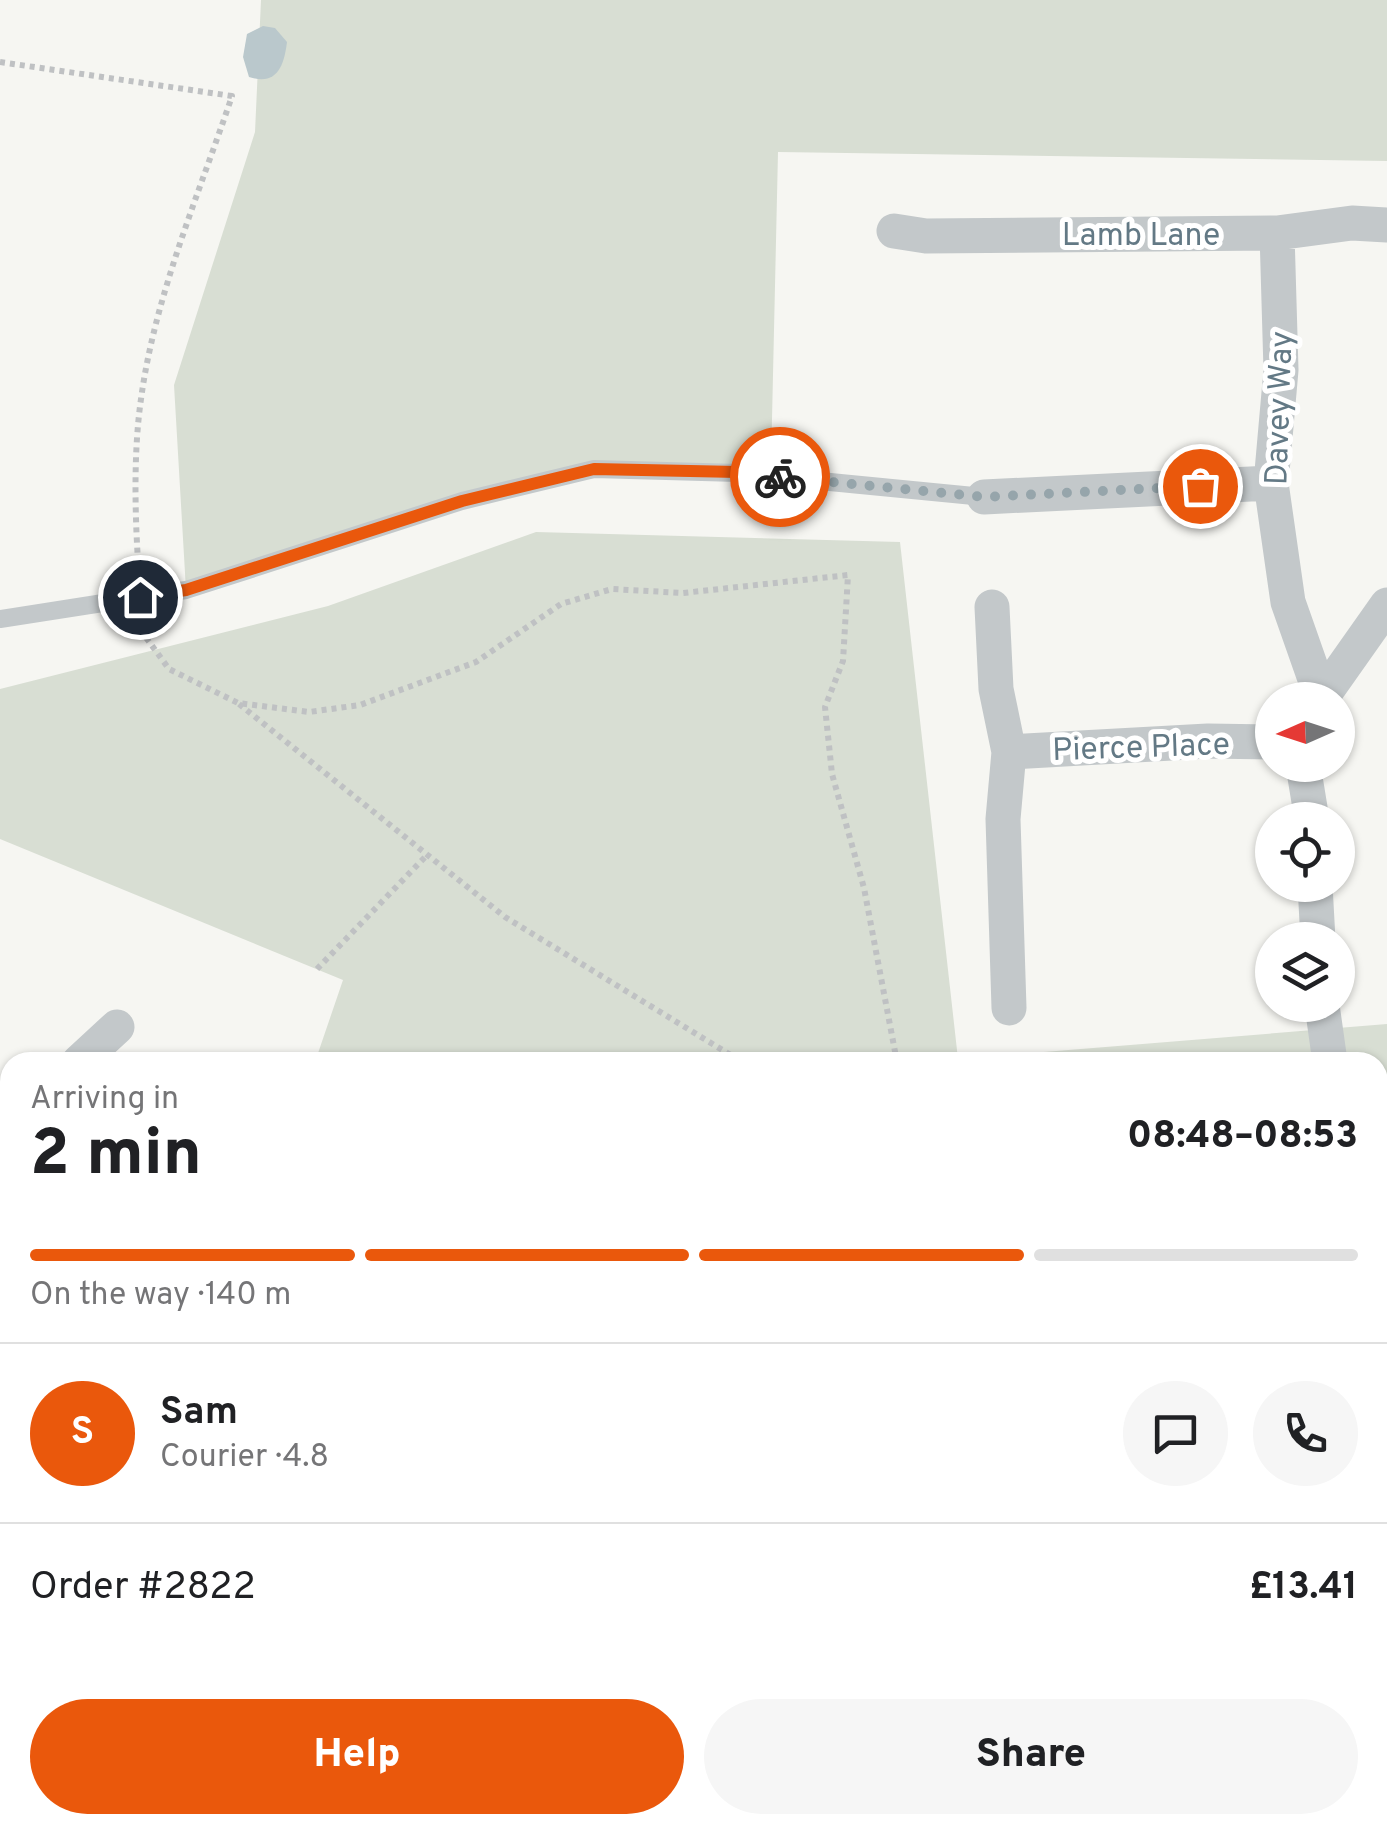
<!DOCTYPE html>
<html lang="en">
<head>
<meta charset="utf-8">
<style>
  body { margin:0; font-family:Overpass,sans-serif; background:#f6f6f6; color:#202124; height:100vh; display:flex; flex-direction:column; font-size:38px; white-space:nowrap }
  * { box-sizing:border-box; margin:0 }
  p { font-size:32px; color:#757577 }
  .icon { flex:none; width:55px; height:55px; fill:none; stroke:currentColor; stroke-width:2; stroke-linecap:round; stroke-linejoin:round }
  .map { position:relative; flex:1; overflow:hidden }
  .details { position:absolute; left:0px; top:1052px; width:1388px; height:782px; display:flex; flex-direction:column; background:#fff; border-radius:30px 30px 0 0; box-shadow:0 2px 8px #0004 }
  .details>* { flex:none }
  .needle { width:65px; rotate:267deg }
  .tools { position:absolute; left:1255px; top:682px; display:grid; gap:20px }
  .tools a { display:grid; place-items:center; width:100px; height:100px; border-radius:50%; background:#fff; box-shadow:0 2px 8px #0004; font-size:50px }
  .pin { position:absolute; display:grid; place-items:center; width:85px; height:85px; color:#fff; margin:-42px; border:5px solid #fff; border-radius:50%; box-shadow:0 2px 10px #0007 }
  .courier { position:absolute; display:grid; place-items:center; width:100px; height:100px; margin:-50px; border:8px solid #ea580c; border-radius:50%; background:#fff; color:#222; box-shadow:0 2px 12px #0007 }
  .headline em { font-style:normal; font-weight:800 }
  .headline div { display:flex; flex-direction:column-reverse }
  .headline { display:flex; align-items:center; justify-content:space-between; height:170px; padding:0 30px }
  h1 { font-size:65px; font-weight:800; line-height:75px }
  .bar { display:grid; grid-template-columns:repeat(4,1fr); gap:15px 10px; align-content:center; height:120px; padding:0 30px }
  .bar i { height:12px; border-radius:8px; background:#e0e0e0 }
  .bar .active { background:#ea580c }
  .bar p { grid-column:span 4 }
  .line { display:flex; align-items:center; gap:25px; padding:0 30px; border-top:2px solid #e0e0e0 }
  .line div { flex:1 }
  .round { display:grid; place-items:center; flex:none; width:105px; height:105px; border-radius:52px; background:#f6f6f6 }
  .primary-button { display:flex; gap:20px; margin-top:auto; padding:20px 30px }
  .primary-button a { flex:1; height:115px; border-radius:60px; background:#ea580c; color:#fff; font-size:40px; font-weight:800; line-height:115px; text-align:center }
  .primary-button a+a { background:#f6f6f6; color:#202124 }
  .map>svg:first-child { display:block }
  .green { fill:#d8ded3 }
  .water { fill:#bac8cc }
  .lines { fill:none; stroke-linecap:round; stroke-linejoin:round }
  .path { stroke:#bfc1c3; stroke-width:6; stroke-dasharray:5 5; stroke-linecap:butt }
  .service { stroke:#c3c8ca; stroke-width:18 }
  .minor { stroke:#c3c8ca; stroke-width:35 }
  .done { stroke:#96a5ab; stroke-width:10; stroke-dasharray:0 18 }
  .route { stroke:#ea580c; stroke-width:12 }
  .labels { text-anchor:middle; stroke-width:10; stroke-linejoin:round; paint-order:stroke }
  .street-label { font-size:32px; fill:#637985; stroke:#fff }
</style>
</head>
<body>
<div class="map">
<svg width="1387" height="1833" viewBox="0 0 1387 1833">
  <rect width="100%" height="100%" fill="#f6f6f2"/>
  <!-- green -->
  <path class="green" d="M261 0H1387V161L778 152 771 464 568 476 186 590 174 385 255 132Z
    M536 532 900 542 958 1059 1387 1024V1199H1378V1062H315L343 980 0 839V689L328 606Z
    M425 1825H852L851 1833H449Z"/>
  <!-- water -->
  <path class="water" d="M263 26 275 28 287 42C284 66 277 86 249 77L243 57 247 34Z"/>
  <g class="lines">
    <!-- path -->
    <path class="path" d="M0 62 232 96C199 194 155 295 141 399 133 455 135 520 139 576
      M142 619V632L169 669 238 703 309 712 360 705 476 662 561 604 612 589 683 593 848 575 843 661 825 707 832 774 864 888 897 1062
      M239 704 505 917 742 1062
      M317 969 427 855
      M0 1632 10 1644
      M851 1833 852 1825"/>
    <!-- service -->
    <path class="service" d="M0 619 186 590 462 501 594 469 738 473 984 497
      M61 1833 64 1825"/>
    <!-- minor -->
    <path class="minor" d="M894 231 926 236 1277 233 1352 223 1387 225
      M1277 233 1281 370 1271 483 1288 602 1321 696
      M984 497 1271 483
      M992 607 996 689 1009 752 1003 819 1009 1008
      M1320 700 1387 605
      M1009 752 1208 741 1272 742
      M1303 765 1312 820
      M1315 885 1318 940
      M1322 1005 1330 1062
      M79 1062 117 1027
      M0 1160 10 1148
      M1378 1416 1387 1519
      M1378 1667H1387"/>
  </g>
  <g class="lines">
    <!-- done -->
    <path class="done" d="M780 477 984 497 1200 486"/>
    <!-- route -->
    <path class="route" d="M140 597 186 590 462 501 594 469 738 472 780 477"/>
  </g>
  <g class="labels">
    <!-- street labels -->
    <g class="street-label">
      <text x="1141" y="245">Lamb Lane</text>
      <text transform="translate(1278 408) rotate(-88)" y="11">Davey Way</text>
      <text transform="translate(1141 746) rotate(-2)" y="11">Pierce Place</text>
    </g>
  </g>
</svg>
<div class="tools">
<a><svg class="needle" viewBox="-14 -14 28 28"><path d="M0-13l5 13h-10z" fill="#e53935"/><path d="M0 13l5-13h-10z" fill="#757577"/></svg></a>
<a><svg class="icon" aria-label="locate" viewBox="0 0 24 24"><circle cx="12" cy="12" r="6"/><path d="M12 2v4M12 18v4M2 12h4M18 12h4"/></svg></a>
<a><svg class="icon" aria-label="layers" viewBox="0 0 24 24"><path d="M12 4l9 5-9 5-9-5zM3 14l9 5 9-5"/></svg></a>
</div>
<div class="pin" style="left:1200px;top:486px;background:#ea580c"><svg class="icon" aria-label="bag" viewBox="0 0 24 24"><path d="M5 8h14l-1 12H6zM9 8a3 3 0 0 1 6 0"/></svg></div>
<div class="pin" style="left:140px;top:597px;background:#1f2937"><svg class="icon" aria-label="home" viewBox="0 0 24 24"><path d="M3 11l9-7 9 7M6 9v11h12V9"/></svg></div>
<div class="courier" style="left:780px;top:477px"><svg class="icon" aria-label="bike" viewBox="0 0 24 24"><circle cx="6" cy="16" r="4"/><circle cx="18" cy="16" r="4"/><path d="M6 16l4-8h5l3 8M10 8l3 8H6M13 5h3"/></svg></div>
<section class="details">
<div class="headline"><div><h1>2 min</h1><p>Arriving in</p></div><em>08:48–08:53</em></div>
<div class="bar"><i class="active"></i><i class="active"></i><i class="active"></i><i></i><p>On the way · 140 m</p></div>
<div class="line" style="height:180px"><b class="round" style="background:#ea580c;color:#fff">S</b><div><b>Sam</b><p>Courier · 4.8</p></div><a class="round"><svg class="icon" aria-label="chat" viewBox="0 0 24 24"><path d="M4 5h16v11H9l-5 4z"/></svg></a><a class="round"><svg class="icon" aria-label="phone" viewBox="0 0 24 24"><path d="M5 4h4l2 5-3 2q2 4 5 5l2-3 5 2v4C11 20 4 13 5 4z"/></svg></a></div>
<div class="line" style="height:130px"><div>Order #2822</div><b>£13.41</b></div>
<div class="primary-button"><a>Help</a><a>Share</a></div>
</section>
</div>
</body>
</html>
